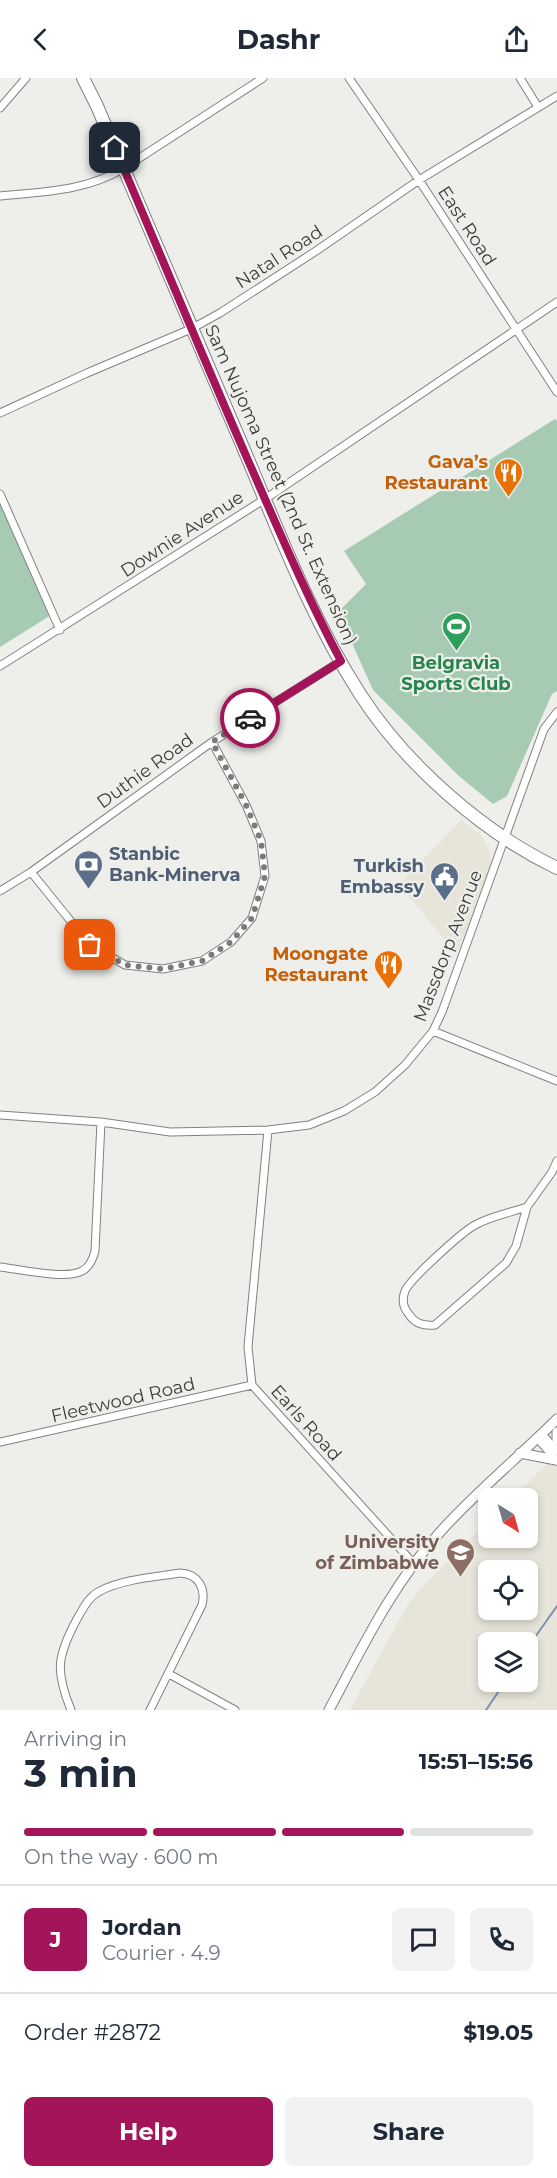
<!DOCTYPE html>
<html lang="en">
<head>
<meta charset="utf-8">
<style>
  body { margin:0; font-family:Montserrat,sans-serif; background:#f2f2f3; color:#1f2937; height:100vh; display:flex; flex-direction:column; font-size:22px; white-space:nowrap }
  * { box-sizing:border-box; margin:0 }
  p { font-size:20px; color:#747a83 }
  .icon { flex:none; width:33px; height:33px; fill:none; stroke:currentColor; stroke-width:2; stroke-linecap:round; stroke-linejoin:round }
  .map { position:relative; height:1632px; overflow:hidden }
  .panel { display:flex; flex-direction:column; background:#fff; flex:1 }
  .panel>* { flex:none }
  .needle { width:39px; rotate:143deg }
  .fabs { position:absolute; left:478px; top:1410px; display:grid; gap:12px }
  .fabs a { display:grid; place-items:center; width:60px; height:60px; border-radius:9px; background:#fff; box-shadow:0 3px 9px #0003; font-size:30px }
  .pin { position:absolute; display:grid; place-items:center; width:51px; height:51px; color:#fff; margin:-26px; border-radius:12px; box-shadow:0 3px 9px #0006 }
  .courier { position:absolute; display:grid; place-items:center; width:60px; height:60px; margin:-30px; border:4px solid #a31458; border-radius:50%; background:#fff; color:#222; box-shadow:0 2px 8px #0007 }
  .head em { font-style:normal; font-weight:700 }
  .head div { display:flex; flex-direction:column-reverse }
  .head { display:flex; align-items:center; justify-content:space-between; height:102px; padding:0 24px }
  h1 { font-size:39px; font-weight:700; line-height:45px }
  .bar { display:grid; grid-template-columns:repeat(4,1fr); gap:9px 6px; align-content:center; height:72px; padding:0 24px }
  .bar i { height:8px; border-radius:4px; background:#e0e1e3 }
  .bar .on { background:#a31458 }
  .bar p { grid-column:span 4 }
  .line { display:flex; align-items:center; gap:15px; padding:0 24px; border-top:2px solid #e0e1e3 }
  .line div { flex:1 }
  .round { display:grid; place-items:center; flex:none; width:63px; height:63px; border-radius:9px; background:#f2f2f3 }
  .action { display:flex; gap:12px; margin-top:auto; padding:12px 24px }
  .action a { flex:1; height:69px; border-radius:9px; background:#a31458; color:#fff; font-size:24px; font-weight:700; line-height:69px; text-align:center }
  .action a+a { background:#f2f2f3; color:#1f2937 }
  header { display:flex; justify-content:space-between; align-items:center; height:78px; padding:0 24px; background:#fff; font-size:27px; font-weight:700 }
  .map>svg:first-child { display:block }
  .built { fill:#e7e5da; fill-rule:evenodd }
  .green { fill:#a7cab2 }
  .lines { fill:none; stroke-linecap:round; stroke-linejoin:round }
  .stream { stroke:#7c91ae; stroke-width:2 }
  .street-casing { stroke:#82817f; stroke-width:9 }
  .secondary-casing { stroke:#82817f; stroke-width:11 }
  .highway-casing { stroke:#82817f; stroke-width:14 }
  .street { stroke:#fff; stroke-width:7 }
  .secondary { stroke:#fff; stroke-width:9 }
  .highway { stroke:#fff; stroke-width:12 }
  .done { stroke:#7b7b79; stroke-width:6; stroke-dasharray:0 10.8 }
  .route { stroke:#a31458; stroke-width:8 }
  .labels { text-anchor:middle; stroke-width:4.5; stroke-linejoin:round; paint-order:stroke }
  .street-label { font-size:18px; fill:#3d3d3c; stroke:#eeeeeb }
  .food-label { font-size:18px; font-weight:bold; fill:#c56008; stroke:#eeeeeb; text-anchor:end }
  .leisure-label { font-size:18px; font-weight:bold; fill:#27864d; stroke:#eeeeeb }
  .service-label { font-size:18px; font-weight:bold; fill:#4e5e75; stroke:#eeeeeb; text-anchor:start }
  .education-label { font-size:18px; font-weight:bold; fill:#785e54; stroke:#eeeeeb; text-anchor:end }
</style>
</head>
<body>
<header><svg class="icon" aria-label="back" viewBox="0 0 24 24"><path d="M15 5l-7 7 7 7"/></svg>Dashr<svg class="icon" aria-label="share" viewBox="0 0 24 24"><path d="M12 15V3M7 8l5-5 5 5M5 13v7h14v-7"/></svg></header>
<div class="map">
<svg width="557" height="1632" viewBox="0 0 557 1632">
  <rect width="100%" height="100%" fill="#eeeeeb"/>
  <!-- built -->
  <path class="built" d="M461 742 481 757 484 762 490 776 491 789 457 876 399 807Z
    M557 1377V1632H350L408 1526 424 1507 489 1443V1460H528V1420H511ZM489 1492H528V1532H489ZM489 1564H528V1604H489Z"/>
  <!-- green -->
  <path class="green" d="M555 341 557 343V613L552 616 507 718 493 726 459 698 373 612 338 534 366 506 344 473Z
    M0 425 51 537 0 569Z"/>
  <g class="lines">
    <!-- stream -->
    <path class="stream" d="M528 1569 557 1528
      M486 1632 505 1604"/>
    <defs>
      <path id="street" d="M349 0 419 102 557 314
        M520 0 538 29
        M0 30 26 0
        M0 118C42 114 87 113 124 90L263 0
        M0 335 87 295 191 251 220 235 316 173 419 102 557 18
        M0 416 60 552
        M0 588 265 421 557 224
        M31 794 90 867 125 887 163 891 202 883 231 864 252 840 265 798 261 763 246 727 212 664
        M0 813 31 794 212 664 341 583
        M433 953 557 1003
        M0 1037 101 1044 170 1054 268 1052 309 1047 344 1033 375 1014 405 987 433 953 442 934 544 651 557 634
        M268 1052 248 1269 252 1307 414 1486
        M527 1129C509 1135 491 1138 475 1147 462 1154 410 1201 405 1213 402 1221 403 1229 408 1235 415 1246 423 1248 435 1247L506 1185 516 1168 527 1129 552 1094 557 1083
        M0 1189C20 1191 65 1202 82 1193 90 1189 93 1181 95 1173L101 1044
        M542 1356 557 1373
        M537 1360 557 1383
        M0 1364 252 1307
        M169 1596 235 1632
        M71 1632C55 1593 57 1578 77 1541 83 1531 88 1519 100 1513 123 1501 155 1499 180 1495 199 1496 206 1511 202 1527L150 1632"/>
      <path id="secondary" d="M557 1354V1363
        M520 1375 556 1382
        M329 1632C362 1570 393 1505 441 1453 477 1413 519 1379 557 1341"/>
      <path id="highway" d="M83 0 97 28C144 139 191 250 239 360 276 446 309 537 360 616 405 686 482 754 557 790"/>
    </defs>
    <!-- street casing -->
    <use href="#street" class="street-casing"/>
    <!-- secondary casing -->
    <use href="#secondary" class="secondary-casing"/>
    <!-- highway casing -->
    <use href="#highway" class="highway-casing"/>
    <!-- street -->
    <use href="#street" class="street"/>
    <!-- secondary -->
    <use href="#secondary" class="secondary"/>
    <!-- highway -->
    <use href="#highway" class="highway"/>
  </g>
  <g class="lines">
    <!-- done -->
    <path class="done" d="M90 867 125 887 163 891 202 883 231 864 252 840 265 798 261 763 246 727 212 664 250 640"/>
    <!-- route -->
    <path class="route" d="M115 70C159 173 202 277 247 380 277 448 306 517 341 583L250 640"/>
  </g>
  <!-- icons -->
  <defs>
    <symbol id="restaurant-pin" viewBox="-11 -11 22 30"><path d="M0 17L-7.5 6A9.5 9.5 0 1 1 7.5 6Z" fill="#e8710a" stroke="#eeeeeb"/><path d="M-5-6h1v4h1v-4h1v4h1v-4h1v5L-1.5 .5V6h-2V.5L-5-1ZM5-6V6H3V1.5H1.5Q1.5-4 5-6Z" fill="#fff"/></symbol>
    <symbol id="stadium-pin" viewBox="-11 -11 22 30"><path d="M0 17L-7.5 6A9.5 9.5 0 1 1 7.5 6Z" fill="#2e9e5b" stroke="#eeeeeb"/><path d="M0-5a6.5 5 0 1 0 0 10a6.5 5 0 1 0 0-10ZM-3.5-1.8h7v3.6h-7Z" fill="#fff"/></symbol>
    <symbol id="bank-pin" viewBox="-11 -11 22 30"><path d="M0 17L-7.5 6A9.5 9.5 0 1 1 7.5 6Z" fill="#5c6f8a" stroke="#eeeeeb"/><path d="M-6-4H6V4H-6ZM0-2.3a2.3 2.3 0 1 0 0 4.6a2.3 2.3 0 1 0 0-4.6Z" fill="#fff"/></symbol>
    <symbol id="civic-pin" viewBox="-11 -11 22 30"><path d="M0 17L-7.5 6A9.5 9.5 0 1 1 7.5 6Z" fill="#5c6f8a" stroke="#eeeeeb"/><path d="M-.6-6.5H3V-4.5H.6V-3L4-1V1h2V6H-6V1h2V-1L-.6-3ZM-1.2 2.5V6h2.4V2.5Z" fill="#fff"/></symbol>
    <symbol id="university-pin" viewBox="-11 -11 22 30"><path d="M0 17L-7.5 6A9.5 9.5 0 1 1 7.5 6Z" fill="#8d6e63" stroke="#eeeeeb"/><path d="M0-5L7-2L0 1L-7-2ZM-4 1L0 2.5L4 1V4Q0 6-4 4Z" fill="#fff"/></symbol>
  </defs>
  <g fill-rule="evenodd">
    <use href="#restaurant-pin" x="492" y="378" width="33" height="45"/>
    <use href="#stadium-pin" x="440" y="532" width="33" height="45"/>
    <use href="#bank-pin" x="72" y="770" width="33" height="45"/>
    <use href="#civic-pin" x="428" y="782" width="33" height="45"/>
    <use href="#restaurant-pin" x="372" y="870" width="33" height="45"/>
    <use href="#university-pin" x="444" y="1458" width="33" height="45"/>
  </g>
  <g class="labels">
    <!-- street labels -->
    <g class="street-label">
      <text transform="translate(467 148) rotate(57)" y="6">East Road</text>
      <text transform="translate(279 179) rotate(-33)" y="6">Natal Road</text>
      <text transform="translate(281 407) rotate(66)" y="6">Sam Nujoma Street (2nd St. Extension)</text>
      <text transform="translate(182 456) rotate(-33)" y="6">Downie Avenue</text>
      <text transform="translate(145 693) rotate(-36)" y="6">Duthie Road</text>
      <text transform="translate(448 868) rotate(-69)" y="6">Massdorp Avenue</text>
      <text transform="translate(123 1322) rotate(-13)" y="6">Fleetwood Road</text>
      <text transform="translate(306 1345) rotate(48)" y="6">Earls Road</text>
    </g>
    <!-- food labels -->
    <g class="food-label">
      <text x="488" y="390">Gava’s<tspan x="488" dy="21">Restaurant</tspan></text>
      <text x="368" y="882">Moongate<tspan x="368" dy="21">Restaurant</tspan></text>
    </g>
    <!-- leisure labels -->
    <g class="leisure-label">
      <text x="456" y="591">Belgravia<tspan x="456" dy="21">Sports Club</tspan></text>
    </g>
    <!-- service labels -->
    <g class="service-label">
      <text x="109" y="782">Stanbic<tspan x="109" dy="21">Bank-Minerva</tspan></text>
      <text x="424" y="794" text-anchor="end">Turkish<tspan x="424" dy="21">Embassy</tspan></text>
    </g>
    <!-- education labels -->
    <g class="education-label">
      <text x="439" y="1470">University<tspan x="439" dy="21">of Zimbabwe</tspan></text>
    </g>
  </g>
</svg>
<div class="fabs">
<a><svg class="needle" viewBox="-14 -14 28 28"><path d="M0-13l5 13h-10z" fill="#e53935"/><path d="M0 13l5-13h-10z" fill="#747a83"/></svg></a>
<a><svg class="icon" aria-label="locate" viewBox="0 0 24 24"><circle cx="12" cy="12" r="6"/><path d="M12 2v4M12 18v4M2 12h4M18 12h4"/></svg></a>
<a><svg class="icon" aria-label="layers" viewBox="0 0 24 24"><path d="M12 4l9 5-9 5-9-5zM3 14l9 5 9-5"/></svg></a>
</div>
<div class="pin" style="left:90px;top:867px;background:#ea580c"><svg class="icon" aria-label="bag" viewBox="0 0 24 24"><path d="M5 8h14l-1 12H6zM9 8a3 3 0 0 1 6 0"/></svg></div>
<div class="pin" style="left:115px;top:70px;background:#1f2937"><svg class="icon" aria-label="home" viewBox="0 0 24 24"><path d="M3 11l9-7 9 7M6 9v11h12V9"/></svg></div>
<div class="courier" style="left:250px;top:640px"><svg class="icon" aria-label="car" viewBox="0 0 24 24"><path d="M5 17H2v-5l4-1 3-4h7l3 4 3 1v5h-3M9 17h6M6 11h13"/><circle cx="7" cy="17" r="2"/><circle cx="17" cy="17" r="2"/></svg></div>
</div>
<section class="panel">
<div class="head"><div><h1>3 min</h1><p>Arriving in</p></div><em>15:51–15:56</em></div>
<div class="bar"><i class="on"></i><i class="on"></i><i class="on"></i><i></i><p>On the way · 600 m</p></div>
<div class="line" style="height:108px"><b class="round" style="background:#a31458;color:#fff">J</b><div><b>Jordan</b><p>Courier · 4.9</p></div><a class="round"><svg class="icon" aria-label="chat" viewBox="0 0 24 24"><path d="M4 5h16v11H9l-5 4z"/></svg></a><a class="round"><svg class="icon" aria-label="phone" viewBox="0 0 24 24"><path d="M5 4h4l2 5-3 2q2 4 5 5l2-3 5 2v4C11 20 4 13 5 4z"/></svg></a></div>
<div class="line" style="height:78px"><div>Order #2872</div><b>$19.05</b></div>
<div class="action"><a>Help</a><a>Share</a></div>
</section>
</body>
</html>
